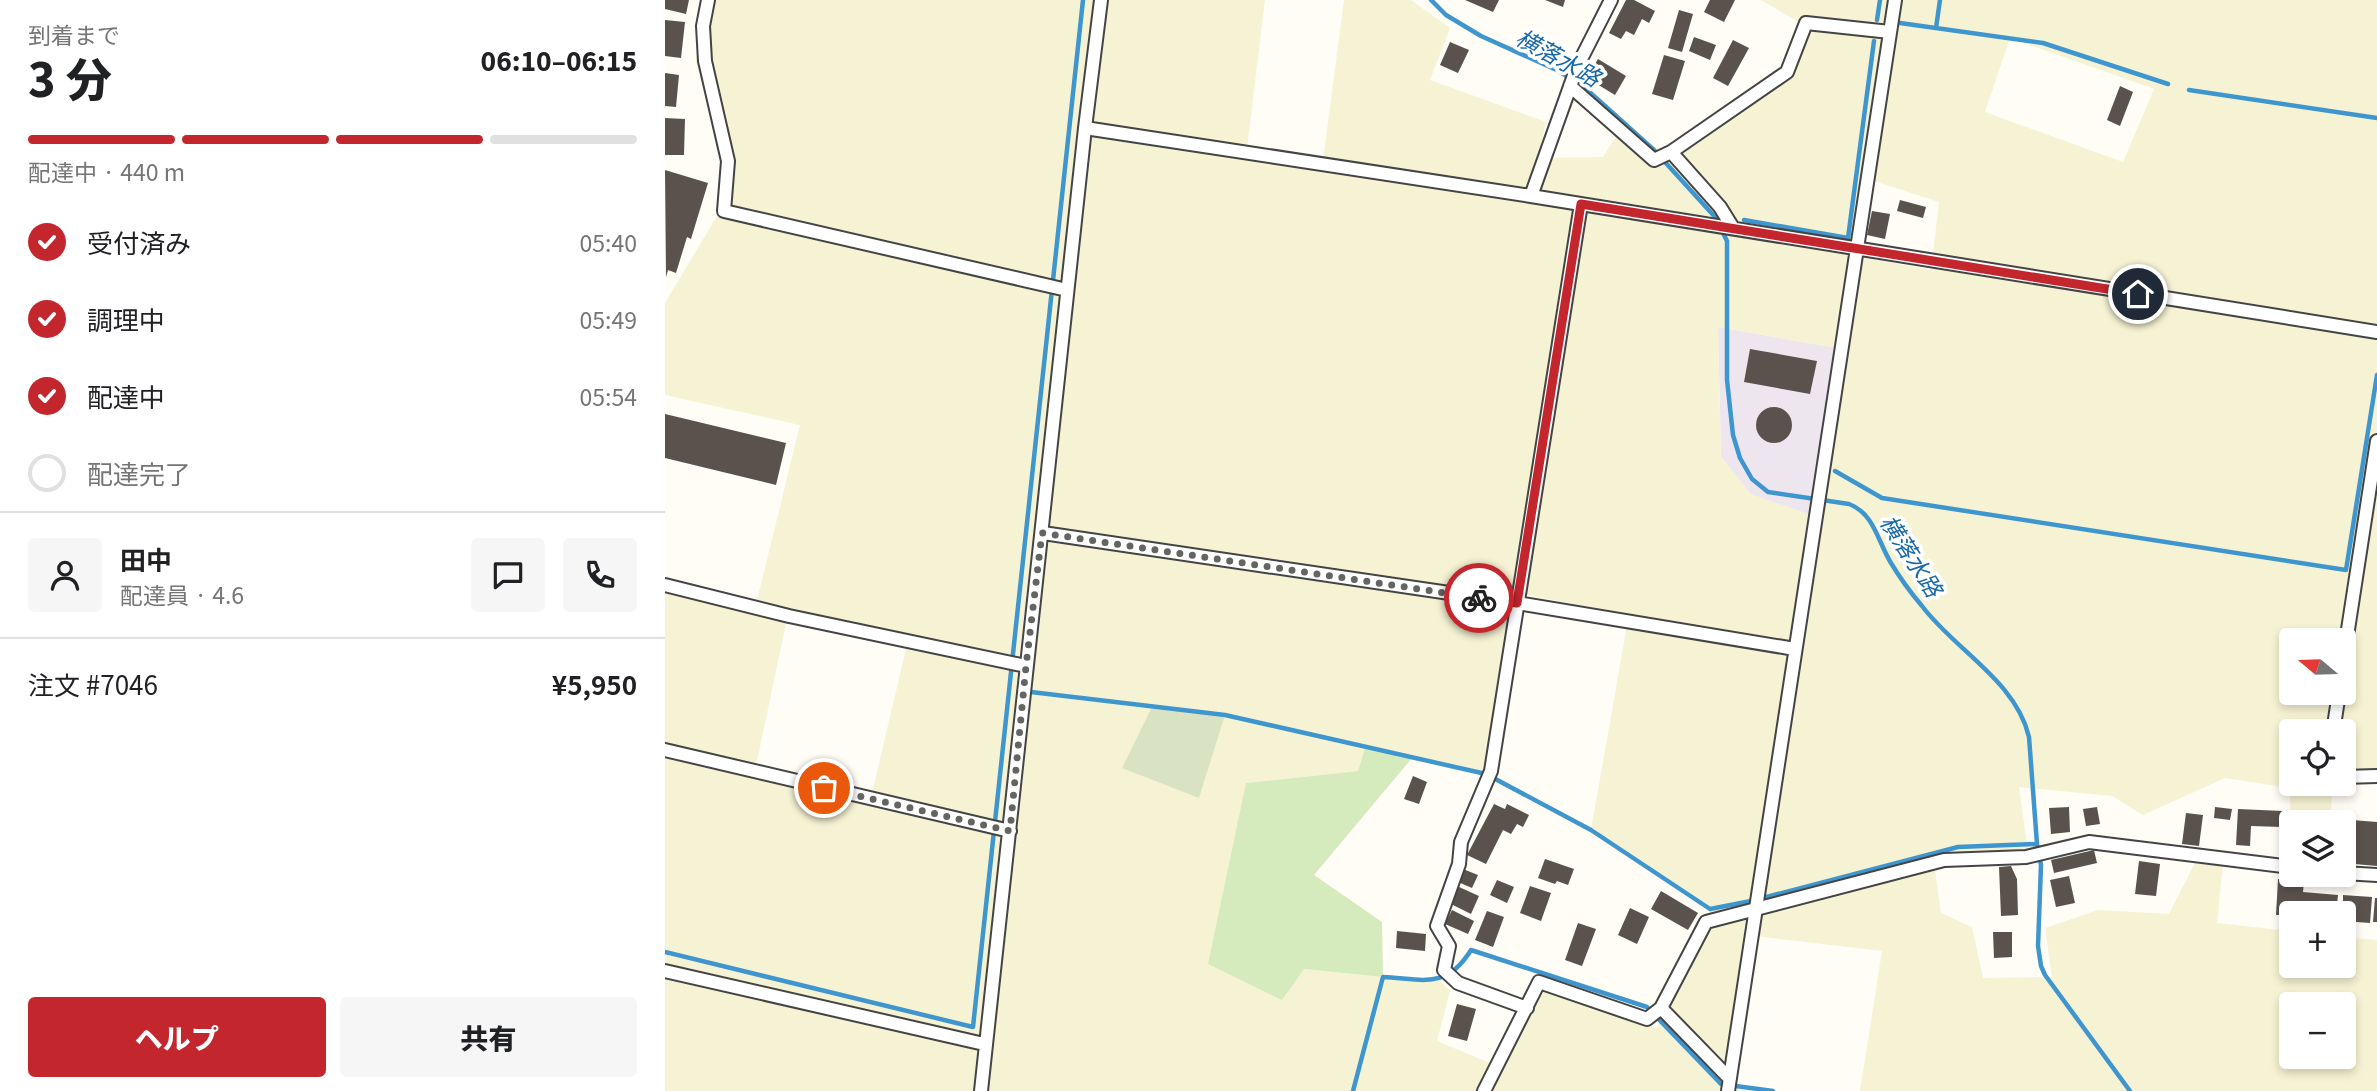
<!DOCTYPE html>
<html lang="ja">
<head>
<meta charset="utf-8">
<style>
  body { margin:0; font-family:Georgia,"Noto Sans JP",serif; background:#f6f6f6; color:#202124; height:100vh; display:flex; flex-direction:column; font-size:26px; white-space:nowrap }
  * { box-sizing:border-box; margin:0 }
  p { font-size:23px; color:#757577 }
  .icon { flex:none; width:38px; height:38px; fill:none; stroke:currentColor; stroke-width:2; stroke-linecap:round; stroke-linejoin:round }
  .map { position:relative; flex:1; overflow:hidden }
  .panel { display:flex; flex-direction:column; background:#fff; width:665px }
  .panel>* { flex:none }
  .needle { width:46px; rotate:289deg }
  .buttons { position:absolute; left:1614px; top:628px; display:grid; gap:14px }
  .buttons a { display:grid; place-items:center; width:77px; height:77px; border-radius:7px; background:#fff; box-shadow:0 4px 10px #0003; font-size:35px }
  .pin { position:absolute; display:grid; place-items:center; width:60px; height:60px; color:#fff; margin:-30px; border:4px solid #fff; border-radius:50%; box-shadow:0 2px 7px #0007 }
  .courier { position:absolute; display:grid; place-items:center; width:70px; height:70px; margin:-35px; border:5px solid #c4262e; border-radius:50%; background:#fff; color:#222; box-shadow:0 2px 9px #0007 }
  .overview em { font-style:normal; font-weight:800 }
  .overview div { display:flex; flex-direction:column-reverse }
  .overview { display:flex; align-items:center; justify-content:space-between; height:119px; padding:0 28px }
  h1 { font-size:46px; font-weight:800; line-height:52px }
  .bar { display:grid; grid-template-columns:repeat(4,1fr); gap:10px 7px; align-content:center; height:84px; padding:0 28px }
  .bar i { height:9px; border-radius:5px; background:#e0e0e0 }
  .bar .active { background:#c4262e }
  .bar p { grid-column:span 4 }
  .line { display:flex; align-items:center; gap:18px; padding:0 28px; border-top:2px solid #e0e0e0 }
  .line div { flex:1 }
  .round { display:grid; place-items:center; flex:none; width:74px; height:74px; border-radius:7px; background:#f6f6f6 }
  ol { padding:0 28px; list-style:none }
  li { display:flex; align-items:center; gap:21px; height:77px }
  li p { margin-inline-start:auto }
  li .icon { padding:7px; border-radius:50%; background:#c4262e; color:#fff; stroke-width:4 }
  li:last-child { color:#757577 }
  li i { width:38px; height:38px; border:4px solid #e0e0e0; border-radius:50% }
  .action { display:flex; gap:14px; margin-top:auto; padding:14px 28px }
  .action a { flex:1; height:80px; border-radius:7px; background:#c4262e; color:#fff; font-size:28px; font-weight:800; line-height:80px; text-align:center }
  .action a+a { background:#f6f6f6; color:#202124 }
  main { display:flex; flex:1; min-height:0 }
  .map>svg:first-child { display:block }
  .industrial { fill:#eee6ef }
  .farmland { fill:#f6f3d4; fill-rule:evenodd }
  .green { fill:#d5ebbd }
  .cemetery { fill:#d9e3c4 }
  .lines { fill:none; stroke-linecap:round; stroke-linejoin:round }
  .stream { stroke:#3f96cf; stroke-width:4.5 }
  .building { fill:#5a524d }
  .minor-casing { stroke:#444; stroke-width:16 }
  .minor { stroke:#fff; stroke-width:12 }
  .done { stroke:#646461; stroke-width:7; stroke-dasharray:0 12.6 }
  .route { stroke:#c4262e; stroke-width:9 }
  .labels { text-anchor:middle; stroke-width:7; stroke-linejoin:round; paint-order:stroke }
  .water-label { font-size:23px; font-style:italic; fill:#1768a6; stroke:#fff }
</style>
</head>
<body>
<main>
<section class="panel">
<div class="overview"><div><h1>3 分</h1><p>到着まで</p></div><em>06:10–06:15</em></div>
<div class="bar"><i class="active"></i><i class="active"></i><i class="active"></i><i></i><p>配達中 · 440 m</p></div>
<ol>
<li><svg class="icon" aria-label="check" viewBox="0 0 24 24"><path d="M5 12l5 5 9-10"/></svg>受付済み<p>05:40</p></li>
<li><svg class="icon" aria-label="check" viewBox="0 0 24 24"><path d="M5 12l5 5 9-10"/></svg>調理中<p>05:49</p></li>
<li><svg class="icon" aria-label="check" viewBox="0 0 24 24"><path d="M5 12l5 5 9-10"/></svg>配達中<p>05:54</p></li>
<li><i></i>配達完了</li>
</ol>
<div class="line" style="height:126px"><a class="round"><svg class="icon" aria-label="person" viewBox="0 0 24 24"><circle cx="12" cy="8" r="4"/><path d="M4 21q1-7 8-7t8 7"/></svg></a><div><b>田中</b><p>配達員 · 4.6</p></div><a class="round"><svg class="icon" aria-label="chat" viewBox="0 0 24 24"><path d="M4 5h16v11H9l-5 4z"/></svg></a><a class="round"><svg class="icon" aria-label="phone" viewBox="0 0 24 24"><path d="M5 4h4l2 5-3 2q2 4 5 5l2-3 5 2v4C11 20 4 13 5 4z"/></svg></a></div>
<div class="line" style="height:91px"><div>注文 #7046</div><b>¥5,950</b></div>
<div class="action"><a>ヘルプ</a><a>共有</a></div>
</section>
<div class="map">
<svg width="1712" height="1091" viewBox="0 0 1712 1091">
  <rect width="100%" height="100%" fill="#fffdf5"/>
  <!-- industrial -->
  <path class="industrial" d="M1053 327 1172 348 1146 515 1086 495 1056 457Z"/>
  <!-- farmland -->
  <path class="farmland" d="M35 0H600L581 157 657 168 679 0H746L785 28 765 80 881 122 873 158 938 157 955 130 991 167 1124 80 1147 30 1096 0H1712V770L1678 768V732H1626V784H1667L1666 822H1626V857L1625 788 1560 778 1478 815 1447 796 1354 787 1363 851 1268 856 1276 913 1307 927 1318 978 1387 977 1380 928 1433 910 1504 914 1536 851 1559 853 1552 923 1626 931V966H1678V937L1712 940V1091H1195L1217 951 1081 935 1056 1083 1108 1091H0V578L92 600 135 425 0 395V303L52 216 59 161 31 63ZM1345 38 1489 89 1458 162 1320 112ZM1200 178 1274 202 1266 270 1184 255ZM1053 327 1171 348 1146 515 1086 494 1056 457ZM850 593 964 614 926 830 1045 909 992 1028 879 990 837 1068 772 1041 785 991 774 980 718 977 639 969 581 783 693 771 700 748 821 774ZM124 609 244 636 207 793 91 766ZM1626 640H1678V693H1626ZM1626 1004H1678V1057H1626Z"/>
  <!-- green -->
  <path class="green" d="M700 748 747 758 649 875 717 922 718 977 639 969 617 1000 543 964 581 783 693 771Z"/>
  <!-- cemetery -->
  <path class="cemetery" d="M488 705 560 715 534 798 457 768Z"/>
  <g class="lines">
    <!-- stream -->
    <path class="stream" d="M766 0 781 15 816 36 894 71 920 88 989 150 1050 217 1062 241V380L1068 435 1075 458 1087 479 1103 492 1184 504C1209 513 1213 542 1226 563 1235 578 1246 593 1257 606 1290 650 1351 681 1364 737L1372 844 1376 865 1373 946 1376 966 1380 975 1465 1091
      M1212 20 1215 0
      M1235 23 1378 43 1503 84
      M1271 28 1275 0
      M1524 90 1712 118
      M1079 220 1183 238 1209 41
      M1170 471 1217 498 1681 570 1712 375
      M366 692 560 715 821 774 926 830 1045 909 1086 901 1293 847 1372 844
      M0 952 308 1027 418 0
      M688 1091 718 977C759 979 781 990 806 950L982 1007 1056 1084 1108 1091"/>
  </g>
  <!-- building -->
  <path class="building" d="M0 0H24L21 14 0 9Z
    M800 0H834L828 12Z
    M880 0H900L898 7Z
    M961 0H969L990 11 984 23 977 19 969 35 961 31 956 39 944 33Z
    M1045 0H1070L1059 22 1039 12Z
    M1014 10 1028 14 1017 52 1003 48Z
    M0 20 20 22 16 58 0 56Z
    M1029 37 1051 45 1045 60 1024 51Z
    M1068 40 1084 48 1063 86 1048 78Z
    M785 42 804 50 793 73 775 65Z
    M999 55 1020 61 1008 100 987 94Z
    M933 59 961 76 950 95 922 78Z
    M0 73 14 75 11 107 0 106Z
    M1455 86 1468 92 1455 126 1442 120Z
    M0 118 20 119 19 155H0Z
    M0 170 43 183 26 239 22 237 11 273 3 270 1 277Z
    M1235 200 1261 207 1258 218 1232 211Z
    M1207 211 1225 214 1220 239 1202 235Z
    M1085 349 1152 361 1145 394 1079 382Z
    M1091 425a18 18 0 1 1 36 0a18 18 0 1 1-36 0Z
    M0 414 121 443 111 485 0 458Z
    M748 776 762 782 754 804 739 799Z
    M829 804 840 809 842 804 864 815 858 827 852 824 846 834 838 830 821 864 802 855Z
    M1404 807 1405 832 1386 834 1384 808Z
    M1432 807 1435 824 1421 826 1418 809Z
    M1550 807 1567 809 1565 820 1549 818Z
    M1573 809 1618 811 1617 827 1586 826 1585 846 1571 845Z
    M1521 813 1538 815 1534 846 1517 844Z
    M1674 819 1712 822V866L1678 863V822H1674Z
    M1429 850 1432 863 1389 873 1386 860Z
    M880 859 909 869 903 885 892 881 890 884 873 878Z
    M1474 861 1495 864 1491 896 1470 894Z
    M1346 866 1352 879 1353 915 1336 916 1334 867Z
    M798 869 813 875 807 888 793 882Z
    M1404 876 1410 903 1391 907 1385 880Z
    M1613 879 1639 881 1638 892 1673 895 1671 914 1611 915Z
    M832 880 849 887 842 903 825 895Z
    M865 886 886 893 876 921 855 913Z
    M794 887 814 896 806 914 786 904Z
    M996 891 1033 913 1023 930 986 909Z
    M1678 895 1707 897 1705 923 1678 921Z
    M1710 898H1712V922H1708Z
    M965 908 984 917 972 944 953 935Z
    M787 910 809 921 803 934 780 924Z
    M822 911 839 917 828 947 810 940Z
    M913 923 931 929 917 966 900 960Z
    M732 931 761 934 760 951 731 948Z
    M1328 932H1347V957L1329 958Z
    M792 1004 811 1009 802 1041 783 1036Z"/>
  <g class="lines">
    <defs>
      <path id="minor" d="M43 0 38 26 40 61 63 161 59 211 402 290
        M905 86 989 160 1006 152 1122 72 1141 23 1225 32
        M420 128 866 196 1712 332
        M1006 152 1055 207 1068 228
        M866 196 912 67 946 0
        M378 533 852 603 1130 649
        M0 585 124 616 361 666
        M1678 662 1712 441
        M1668 732 1674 693
        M0 750 345 831
        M1678 777 1712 776
        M1678 873 1712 875
        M0 971 319 1044
        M862 1008 793 983 779 970 784 946 772 926 794 864 796 842 826 771 916 204
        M996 1008 1065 1079
        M316 1091 420 128 436 0
        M819 1091 874 982 982 1019 996 1008 1041 922 1279 860 1361 857 1424 842 1626 867
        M1063 1091 1230 0"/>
    </defs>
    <!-- minor casing -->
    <use href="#minor" class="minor-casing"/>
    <!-- minor -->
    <use href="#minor" class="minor"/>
  </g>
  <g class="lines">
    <!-- done -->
    <path class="done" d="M159 788 345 831 361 666 377 533 814 598"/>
    <!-- route -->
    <path class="route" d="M814 598 852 603 916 204 1473 294"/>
  </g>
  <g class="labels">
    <!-- water labels -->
    <g class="water-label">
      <text transform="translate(893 58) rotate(29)" y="8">横落水路</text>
      <text transform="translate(1246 556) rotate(57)" y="8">横落水路</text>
    </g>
  </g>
</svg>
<div class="buttons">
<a><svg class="needle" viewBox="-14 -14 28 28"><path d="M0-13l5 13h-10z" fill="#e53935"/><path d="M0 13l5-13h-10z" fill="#757577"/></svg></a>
<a><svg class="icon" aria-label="locate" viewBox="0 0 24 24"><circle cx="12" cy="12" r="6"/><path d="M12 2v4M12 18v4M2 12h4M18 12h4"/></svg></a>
<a><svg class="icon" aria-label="layers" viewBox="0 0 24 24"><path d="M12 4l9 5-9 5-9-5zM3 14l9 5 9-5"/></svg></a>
<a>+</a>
<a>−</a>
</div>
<div class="pin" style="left:159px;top:788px;background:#ea580c"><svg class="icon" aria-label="bag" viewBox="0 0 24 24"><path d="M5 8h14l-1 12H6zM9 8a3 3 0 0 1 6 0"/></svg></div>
<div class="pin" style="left:1473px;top:294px;background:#1f2937"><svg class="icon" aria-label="home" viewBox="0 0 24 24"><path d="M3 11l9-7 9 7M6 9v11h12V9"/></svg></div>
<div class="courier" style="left:814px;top:598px"><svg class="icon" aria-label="bike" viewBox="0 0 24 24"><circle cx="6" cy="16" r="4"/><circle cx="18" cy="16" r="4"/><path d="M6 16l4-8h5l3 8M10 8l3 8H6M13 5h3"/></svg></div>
</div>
</main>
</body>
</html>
